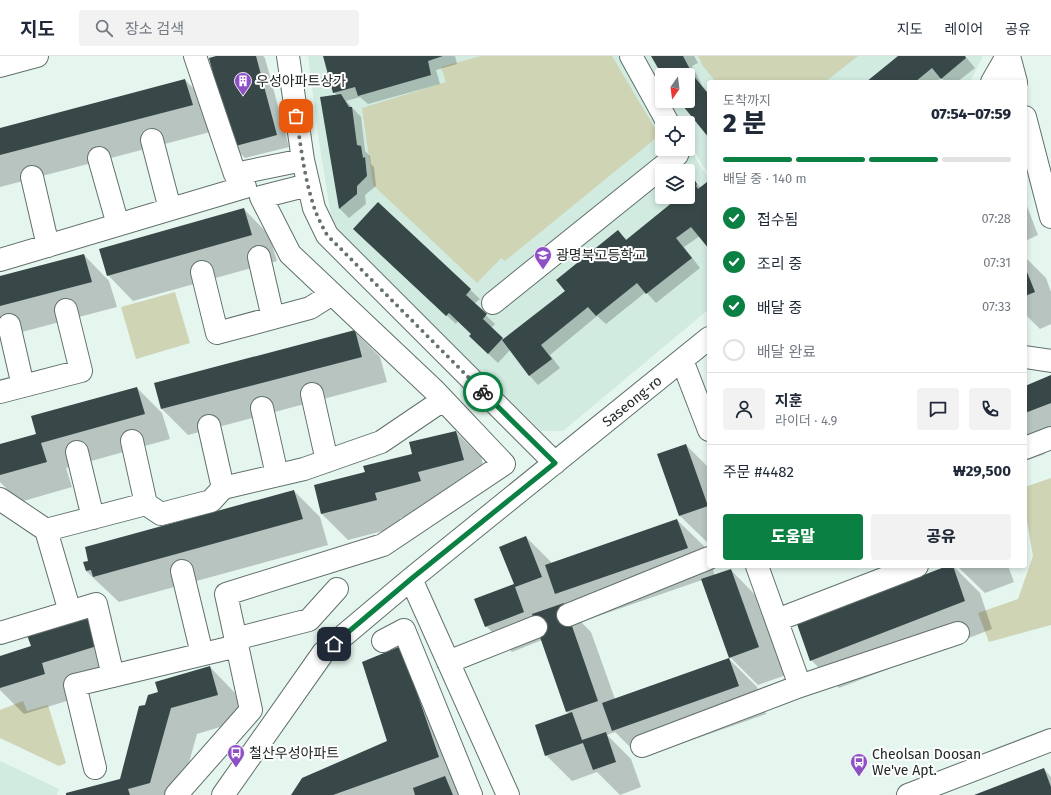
<!DOCTYPE html>
<html lang="ko">
<head>
<meta charset="utf-8">
<style>
  body { margin:0; font-family:"Fira Sans","Noto Sans KR",sans-serif; background:#f2f2f3; color:#1f2937; height:100vh; display:flex; flex-direction:column; font-size:15px; white-space:nowrap }
  * { box-sizing:border-box; margin:0 }
  p { font-size:13px; color:#747a83 }
  .icon { flex:none; width:22px; height:22px; fill:none; stroke:currentColor; stroke-width:2; stroke-linecap:round; stroke-linejoin:round }
  .map { position:relative; flex:1; overflow:hidden }
  .drawer { position:absolute; left:707px; top:24px; width:320px; height:488px; display:flex; flex-direction:column; background:#fff; border-radius:4px; box-shadow:0 2px 6px #0003 }
  .drawer>* { flex:none }
  .needle { width:26px; rotate:194deg }
  .buttons { position:absolute; left:655px; top:12px; display:grid; gap:8px }
  .buttons a { display:grid; place-items:center; width:40px; height:40px; border-radius:4px; background:#fff; box-shadow:0 2px 6px #0003; font-size:20px }
  .pin { position:absolute; display:grid; place-items:center; width:34px; height:34px; color:#fff; margin:-17px; border-radius:8px; box-shadow:0 2px 6px #0006 }
  .courier { position:absolute; display:grid; place-items:center; width:40px; height:40px; margin:-20px; border:3px solid #0b8043; border-radius:50%; background:#fff; color:#222; box-shadow:0 1px 5px #0007 }
  .head em { font-style:normal; font-weight:800 }
  .head div { display:flex; flex-direction:column-reverse }
  .head { display:flex; align-items:center; justify-content:space-between; height:68px; padding:0 16px }
  h1 { font-size:26px; font-weight:800; line-height:30px }
  .bar { display:grid; grid-template-columns:repeat(4,1fr); gap:6px 4px; align-content:center; height:48px; padding:0 16px }
  .bar i { height:5px; border-radius:3px; background:#e0e1e3 }
  .bar .current { background:#0b8043 }
  .bar p { grid-column:span 4 }
  .line { display:flex; align-items:center; gap:10px; padding:0 16px; border-top:1px solid #e0e1e3 }
  .line div { flex:1 }
  .round { display:grid; place-items:center; flex:none; width:42px; height:42px; border-radius:4px; background:#f2f2f3 }
  ol { padding:0 16px; list-style:none }
  li { display:flex; align-items:center; gap:12px; height:44px }
  li p { margin-inline-start:auto }
  li .icon { padding:4px; border-radius:50%; background:#0b8043; color:#fff; stroke-width:4 }
  li:last-child { color:#747a83 }
  li i { width:22px; height:22px; border:2px solid #e0e1e3; border-radius:50% }
  .cta { display:flex; gap:8px; margin-top:auto; padding:8px 16px }
  .cta a { flex:1; height:46px; border-radius:4px; background:#0b8043; color:#fff; font-size:16px; font-weight:800; line-height:46px; text-align:center }
  .cta a+a { background:#f2f2f3; color:#1f2937 }
  header { display:flex; align-items:center; gap:24px; box-sizing:border-box; height:56px; padding:0 20px; background:#fff; border-bottom:1px solid #e0e1e3 }
  header strong { font-size:19px }
  nav { display:flex; gap:22px; margin-inline-start:auto; font-size:14px }
  .search { width:280px; height:36px; background:#f2f2f3; display:flex; align-items:center; gap:10px; box-sizing:border-box; padding:0 14px; border-radius:4px; color:#747a83; font-size:15px }
  .map>svg:first-child { display:block }
  .built { fill:#d1ebe0; fill-rule:evenodd }
  .green { fill:#ced4b4 }
  .shadow { fill:#0003 }
  .building { fill:#384848 }
  .lines { fill:none; stroke-linecap:round; stroke-linejoin:round }
  .minor-casing { stroke:#61706a; stroke-width:24 }
  .major-casing { stroke:#61706a; stroke-width:24 }
  .minor { stroke:#fff; stroke-width:22 }
  .major { stroke:#fff; stroke-width:22 }
  .done { stroke:#67716d; stroke-width:4; stroke-dasharray:0 7.2 }
  .route { stroke:#0b8043; stroke-width:5 }
  .labels { text-anchor:middle; stroke-width:4; stroke-linejoin:round; paint-order:stroke }
  .poi-label { font-size:14px; fill:#232927; stroke:#fefefe; text-anchor:start }
  .street-label { font-size:14px; fill:#232927; stroke:#fefefe }
</style>
</head>
<body>
<header>
<strong>지도</strong>
<div class="search"><svg class="icon" aria-label="search" viewBox="0 0 24 24"><circle cx="10" cy="10" r="6"/><path d="M15 15l6 6"/></svg>장소 검색</div>
<nav><a>지도</a><a>레이어</a><a>공유</a></nav>
</header>
<div class="map">
<svg width="1051" height="739" viewBox="0 0 1051 739">
  <rect width="100%" height="100%" fill="#e5f6ef"/>
  <!-- built -->
  <path class="built" d="M308 0H640L662 67V93H688V88L700 110 709 122V253L563 375H541L339 176 331 160 318 79ZM662 115H688V141H662Z
    M643 0H983L970 26H709V118L702 109 688 83V67H679L667 45H688V19H662V35Z
    M0 705 59 733 57 739H0Z"/>
  <!-- green -->
  <path class="green" d="M481 0H612L657 76 656 82 505 205 501 202 477 227 373 129 362 52 446 26 441 11Z
    M698 0H858L825 26H716L703 10Z
    M175 236 190 287 136 303 121 251Z
    M1051 422V569L989 586 978 557 1018 543 1033 500 1025 454V431Z
    M23 645 27 655 48 649 66 707 59 710 0 682V654Z"/>
  <!-- shadow -->
  <path class="shadow" d="M219 0H263L265 2 289 91 245 102 233 90Z
    M324 0H455L457 8 436 14 440 28 368 48 360 41 346 45 361 61 365 95 370 100 371 108 374 111 376 130 365 139 366 148 349 162 340 153 321 42 337 39 334 36Z
    M652 0H694L698 7 692 10 702 29 709 38V80L680 45H688V19H663Z
    M900 0H965L975 12 957 26H946L941 22 936 26H868Z
    M185 24 211 49 218 74 0 131V73Z
    M688 124H693L701 132 709 129V191L700 180 684 191 700 212 656 247 646 236 606 268 597 260 550 299 560 312 538 329 529 319 510 294 498 307 479 289 472 278 458 265 456 268 363 182 378 148 480 243 474 248 495 268 491 272 504 284 566 235 618 176 627 184 685 141H688Z
    M1025 145 1038 179 1025 185Z
    M244 153 269 179 277 205 133 245 108 219Z
    M84 199 109 225 117 251 14 278 0 264V221Z
    M1025 201 1046 222 1051 236V268L1040 273 1025 258Z
    M354 275 380 301 387 326 188 379 162 353 156 327Z
    M1051 321V385L1042 389 1045 398 1025 405V331Z
    M137 332 162 357 170 383 66 412 72 431 20 446 0 426V389L37 378Z
    M456 376 481 401 489 430 446 451 400 462 402 470 348 484 322 458 315 430 366 417 414 399Z
    M686 389 709 412V487H708L680 460Z
    M294 435 320 461 328 489 119 546 86 515Z
    M677 464 705 491 715 520 731 514 758 542 786 619 758 629 730 601 702 524 584 565 565 547 563 548 591 576 615 643 729 603 757 631 766 658 641 702 615 676 607 679 631 703 641 731 620 739 597 716 572 725 546 699 569 658 567 656 542 584 512 596 486 570 515 529 526 481 552 507Z
    M950 510H953L980 537 992 573 839 632 811 604Z
    M957 510H1008L1014 526 985 537Z
    M87 561 122 615 70 644 24 658 0 634V601L32 591Z
    M401 592 466 728 456 732 463 739H292L389 686Z
    M210 611 235 637 243 664 197 678 180 739H67L121 724 146 650 159 637Z
    M1044 713 1051 721V739Z"/>
  <!-- building -->
  <path class="building" d="M216 0H256L277 79 232 91 209 2Z
    M323 0H443L428 5 431 19 358 40 355 31 333 37Z
    M651 0H683L693 19 709 39V82L679 45H688V19H662Z
    M898 0H965L966 2 941 23 932 12 915 26H866Z
    M185 23 193 49 0 99V72Z
    M341 38 349 51H352L357 89 361 90 363 102 365 101 367 120 357 130V138L339 153 320 41Z
    M688 123H694L697 128 696 130 698 133 707 126 709 128V193L691 171 676 182 692 202 646 238 637 227 596 260 588 251 541 289 552 303 529 320 502 284 565 235 556 224 618 174 626 184 679 141 680 143 683 141H688Z
    M378 146 471 233 466 239 487 258 483 263 503 282 488 298 469 280 471 278 449 257 446 260 353 173Z
    M244 152 252 179 107 220 99 193Z
    M84 198 92 226 0 250V220Z
    M1025 211 1035 236 1025 240Z
    M355 274 362 301 161 353 154 327Z
    M1051 319V347L1025 357V330Z
    M137 331 145 358 41 387 47 406 0 419V388L36 378 31 360Z
    M456 375 464 404 418 416 421 425 375 437 377 444 321 458 314 429 365 416 363 410 412 398 409 386Z
    M686 388 708 450 679 460 657 398Z
    M294 434 303 463 93 521 91 514 86 515 83 506 88 505 85 491Z
    M677 463 688 492 555 538 545 509Z
    M526 480 542 521 515 531 524 556 485 571 474 543 514 528 499 491Z
    M947 510H953L965 545 810 605 797 568Z
    M731 513 759 591 729 602 701 523Z
    M564 547 598 645 566 656 532 558Z
    M88 560 97 590 42 607 45 618 0 632V600L31 590 27 579Z
    M401 590 439 701 333 739H291L302 722 387 685 362 606Z
    M729 602 739 630 612 675 602 647Z
    M210 610 218 639 171 652 150 727 128 733 130 739H66V737L120 723 139 650 145 649 148 639 158 636 155 626Z
    M572 656 582 684 606 676 616 706 593 714 583 687 545 700 535 669Z
    M1044 712 1051 731V739H974Z
    M445 720 453 739H415L413 732Z"/>
  <g class="lines">
    <defs>
      <path id="minor" d="M195 0 235 118
        M288 0 303 104 314 152 327 179 555 407
        M631 0 668 67
        M1009 0 1016 26
        M992 26 1007 0
        M1025 61 1051 161
        M152 84 170 153
        M99 102 118 169
        M32 121 48 190
        M244 130 235 118 303 104
        M259 201 273 262
        M0 204 245 131
        M202 216 217 277 310 252 332 238
        M493 247 677 99 679 93
        M9 269 23 330
        M1025 301 1051 305
        M682 304 709 374
        M0 336 81 315 66 254
        M312 338 327 405
        M262 352 277 419
        M209 370 223 432
        M132 385 146 448
        M1025 392 1051 382
        M77 396 93 462
        M0 443 46 474 70 556
        M46 474 146 448 161 458 211 445 223 432 304 413 381 386 443 344
        M757 510 800 630
        M182 515 202 598
        M411 523 508 739
        M568 559 709 502
        M777 564 917 510
        M0 577 96 548 113 620
        M235 583 309 564 337 533
        M383 585 404 574 471 739
        M448 606 536 571
        M642 690 800 630 958 577
        M95 712 75 629 237 590
        M176 739 251 654 226 538 383 489 504 408 435 335 290 198 261 141 308 129
        M223 739 323 597 411 523 709 282
        M908 739 1051 684"/>
      <path id="major" d="M0 10 37 0"/>
    </defs>
    <!-- minor casing -->
    <use href="#minor" class="minor-casing"/>
    <!-- major casing -->
    <use href="#major" class="major-casing"/>
    <!-- minor -->
    <use href="#minor" class="minor"/>
    <!-- major -->
    <use href="#major" class="major"/>
  </g>
  <g class="lines">
    <!-- done -->
    <path class="done" d="M296 60C301 90 304 121 314 151 317 160 322 170 327 179L483 336"/>
    <!-- route -->
    <path class="route" d="M334 588 411 523 555 407 483 336"/>
  </g>
  <!-- icons -->
  <defs>
    <symbol id="building-pin" viewBox="-11 -11 22 30"><path d="M0 17L-7.5 6A9.5 9.5 0 1 1 7.5 6Z" fill="#8f50c6" stroke="#fefefe"/><path d="M-4-6H4V6H1V3H-1V6H-4ZM-2.5-4.3h1.7v1.8h-1.7ZM.8-4.3h1.7v1.8H.8ZM-2.5-1h1.7V.8h-1.7ZM.8-1h1.7V.8H.8Z" fill="#fff"/></symbol>
    <symbol id="school-pin" viewBox="-11 -11 22 30"><path d="M0 17L-7.5 6A9.5 9.5 0 1 1 7.5 6Z" fill="#8f50c6" stroke="#fefefe"/><path d="M0-5L7-2L0 1L-7-2ZM-4 1L0 2.5L4 1V4Q0 6-4 4Z" fill="#fff"/></symbol>
    <symbol id="bus-pin" viewBox="-11 -11 22 30"><path d="M0 17L-7.5 6A9.5 9.5 0 1 1 7.5 6Z" fill="#8f50c6" stroke="#fefefe"/><path d="M-5-6H5V4H4V6H2V4H-2V6H-4V4H-5ZM-3.5-4V0h7V-4ZM-3.5 1.2v1.5H-2V1.2ZM2 1.2v1.5H3.5V1.2Z" fill="#fff"/></symbol>
  </defs>
  <g fill-rule="evenodd">
    <use href="#building-pin" x="233" y="15" width="20" height="27"/>
    <use href="#school-pin" x="533" y="189" width="20" height="27"/>
    <use href="#bus-pin" x="226" y="687" width="20" height="27"/>
    <use href="#bus-pin" x="849" y="696" width="20" height="27"/>
  </g>
  <g class="labels">
    <!-- poi labels -->
    <g class="poi-label">
      <text x="256" y="30">우성아파트상가</text>
      <text x="556" y="204">광명북고등학교</text>
      <text x="249" y="702">철산우성아파트</text>
      <text x="872" y="703">Cheolsan Doosan<tspan x="872" dy="16">We've Apt.</tspan></text>
    </g>
    <!-- street labels -->
    <g class="street-label">
      <text transform="translate(632 345) rotate(-39)" y="5">Saseong-ro</text>
    </g>
  </g>
</svg>
<div class="buttons">
<a><svg class="needle" viewBox="-14 -14 28 28"><path d="M0-13l5 13h-10z" fill="#e53935"/><path d="M0 13l5-13h-10z" fill="#747a83"/></svg></a>
<a><svg class="icon" aria-label="locate" viewBox="0 0 24 24"><circle cx="12" cy="12" r="6"/><path d="M12 2v4M12 18v4M2 12h4M18 12h4"/></svg></a>
<a><svg class="icon" aria-label="layers" viewBox="0 0 24 24"><path d="M12 4l9 5-9 5-9-5zM3 14l9 5 9-5"/></svg></a>
</div>
<div class="pin" style="left:296px;top:60px;background:#ea580c"><svg class="icon" aria-label="bag" viewBox="0 0 24 24"><path d="M5 8h14l-1 12H6zM9 8a3 3 0 0 1 6 0"/></svg></div>
<div class="pin" style="left:334px;top:588px;background:#1f2937"><svg class="icon" aria-label="home" viewBox="0 0 24 24"><path d="M3 11l9-7 9 7M6 9v11h12V9"/></svg></div>
<div class="courier" style="left:483px;top:336px"><svg class="icon" aria-label="bike" viewBox="0 0 24 24"><circle cx="6" cy="16" r="4"/><circle cx="18" cy="16" r="4"/><path d="M6 16l4-8h5l3 8M10 8l3 8H6M13 5h3"/></svg></div>
<section class="drawer">
<div class="head"><div><h1>2 분</h1><p>도착까지</p></div><em>07:54–07:59</em></div>
<div class="bar"><i class="current"></i><i class="current"></i><i class="current"></i><i></i><p>배달 중 · 140 m</p></div>
<ol>
<li><svg class="icon" aria-label="check" viewBox="0 0 24 24"><path d="M5 12l5 5 9-10"/></svg>접수됨<p>07:28</p></li>
<li><svg class="icon" aria-label="check" viewBox="0 0 24 24"><path d="M5 12l5 5 9-10"/></svg>조리 중<p>07:31</p></li>
<li><svg class="icon" aria-label="check" viewBox="0 0 24 24"><path d="M5 12l5 5 9-10"/></svg>배달 중<p>07:33</p></li>
<li><i></i>배달 완료</li>
</ol>
<div class="line" style="height:72px"><a class="round"><svg class="icon" aria-label="person" viewBox="0 0 24 24"><circle cx="12" cy="8" r="4"/><path d="M4 21q1-7 8-7t8 7"/></svg></a><div><b>지훈</b><p>라이더 · 4.9</p></div><a class="round"><svg class="icon" aria-label="chat" viewBox="0 0 24 24"><path d="M4 5h16v11H9l-5 4z"/></svg></a><a class="round"><svg class="icon" aria-label="phone" viewBox="0 0 24 24"><path d="M5 4h4l2 5-3 2q2 4 5 5l2-3 5 2v4C11 20 4 13 5 4z"/></svg></a></div>
<div class="line" style="height:52px"><div>주문 #4482</div><b>₩29,500</b></div>
<div class="cta"><a>도움말</a><a>공유</a></div>
</section>
</div>
</body>
</html>
